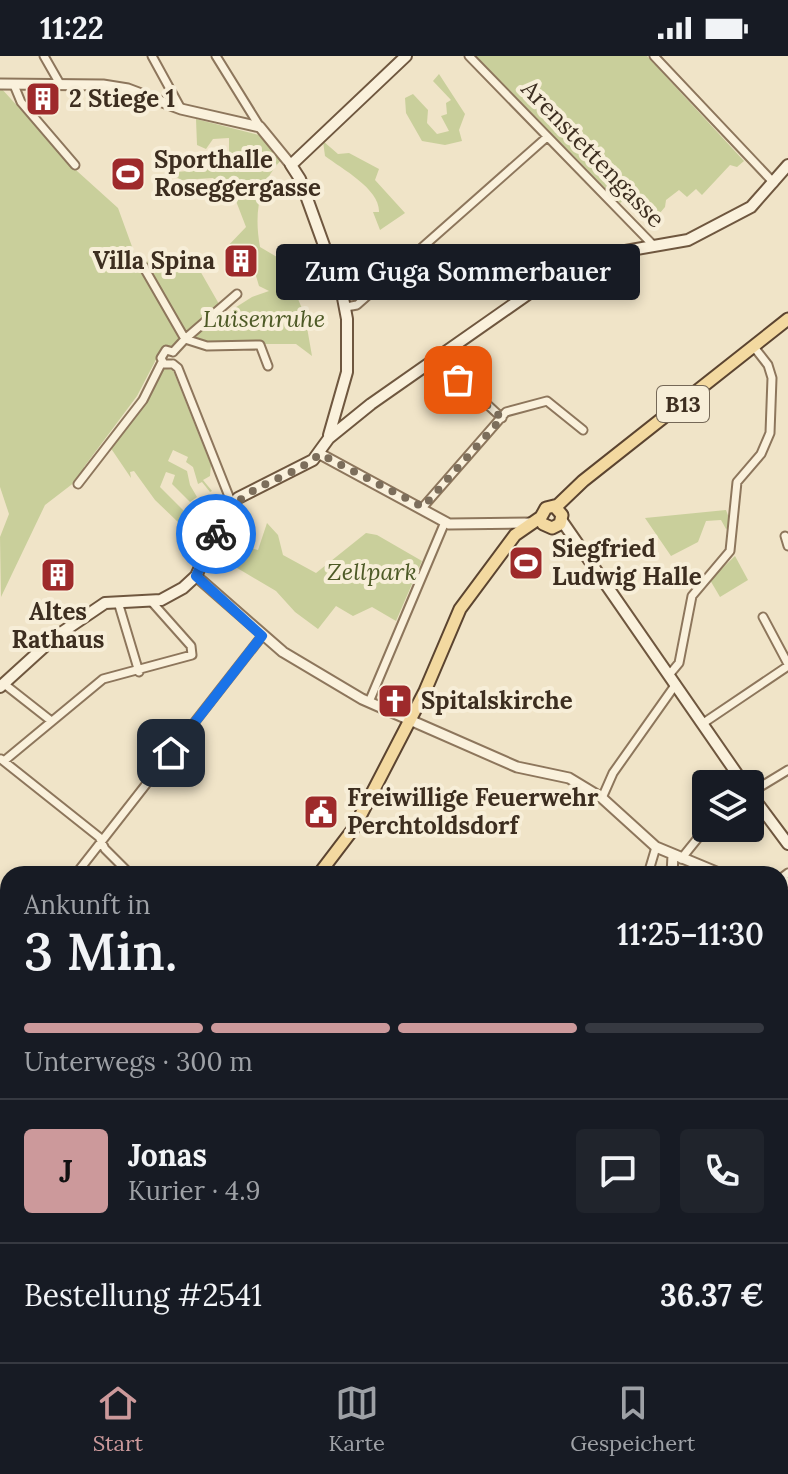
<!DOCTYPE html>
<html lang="de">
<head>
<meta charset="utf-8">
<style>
  body { margin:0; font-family:Lora,serif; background:#20242c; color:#f1f3f6; height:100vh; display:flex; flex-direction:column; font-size:30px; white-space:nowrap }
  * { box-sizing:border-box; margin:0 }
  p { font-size:26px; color:#9ea1a6 }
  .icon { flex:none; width:44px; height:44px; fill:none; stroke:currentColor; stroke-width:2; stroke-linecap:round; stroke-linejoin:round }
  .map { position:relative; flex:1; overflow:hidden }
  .panel { position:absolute; left:0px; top:810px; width:788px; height:496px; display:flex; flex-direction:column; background:#171b24; border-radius:24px 24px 0 0; box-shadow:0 4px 12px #0003 }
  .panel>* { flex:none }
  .controls { position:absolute; left:692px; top:714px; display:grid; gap:16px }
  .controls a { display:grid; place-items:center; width:72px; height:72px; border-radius:8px; background:#171b24; box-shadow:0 4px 12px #0003; font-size:40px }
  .pin { position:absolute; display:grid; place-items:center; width:68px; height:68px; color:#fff; margin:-34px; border-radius:16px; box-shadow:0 4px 12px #0006 }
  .courier { position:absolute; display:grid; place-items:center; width:80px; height:80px; margin:-40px; border:6px solid #1a73e8; border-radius:50%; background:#fff; color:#222; box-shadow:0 2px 10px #0007 }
  .bubble { position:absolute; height:56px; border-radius:8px; background:#171b24; box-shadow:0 4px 12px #0003; font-size:26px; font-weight:600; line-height:56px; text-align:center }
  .head em { font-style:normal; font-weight:600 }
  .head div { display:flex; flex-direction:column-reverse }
  .head { display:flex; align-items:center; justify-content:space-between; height:136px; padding:0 24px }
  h1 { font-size:52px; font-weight:600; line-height:60px }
  .bar { display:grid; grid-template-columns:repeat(4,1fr); gap:12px 8px; align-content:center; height:96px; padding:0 24px }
  .bar i { height:10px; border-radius:6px; background:#363941 }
  .bar .selected { background:#cc999b }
  .bar p { grid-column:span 4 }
  .line { display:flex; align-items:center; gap:20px; padding:0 24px; border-top:2px solid #363941 }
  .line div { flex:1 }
  .round { display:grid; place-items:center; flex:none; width:84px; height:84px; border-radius:8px; background:#20242c }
  .status { display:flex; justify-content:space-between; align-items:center; height:56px; padding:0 40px; background:#171b24; direction:ltr }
  .status svg { height:22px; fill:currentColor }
  .tab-bar { display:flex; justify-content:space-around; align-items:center; height:112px; border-top:2px solid #363941; background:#171b24; font-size:22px; color:#9ea1a6 }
  .tab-bar a { display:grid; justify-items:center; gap:4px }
  .tab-bar .selected { color:#cc999b }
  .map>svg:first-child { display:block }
  .green { fill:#c9cf9b }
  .cemetery { fill:#bfc49a }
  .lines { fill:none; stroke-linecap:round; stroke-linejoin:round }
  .minor-casing { stroke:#8d765c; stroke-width:11 }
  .tertiary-casing { stroke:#8d765c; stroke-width:13 }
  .secondary-casing { stroke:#6f573f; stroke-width:14 }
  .primary-casing { stroke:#5b4430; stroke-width:15 }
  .minor { stroke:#faf1dc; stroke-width:7 }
  .tertiary { stroke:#faf1dc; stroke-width:9 }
  .secondary { stroke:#faf1dc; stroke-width:10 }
  .primary { stroke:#f3d9a0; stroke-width:11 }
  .done { stroke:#7c6e5b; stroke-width:8; stroke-dasharray:0 14.4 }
  .route { stroke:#1a73e8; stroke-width:10 }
  .labels { text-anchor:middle; stroke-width:8; stroke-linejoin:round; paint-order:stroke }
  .shield { fill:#f7eed8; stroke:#756857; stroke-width:2 }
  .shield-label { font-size:22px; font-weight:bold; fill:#3d2e20 }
  .poi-label { font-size:24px; font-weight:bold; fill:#3d2e20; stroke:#f7eed8; text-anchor:start }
  .street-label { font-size:24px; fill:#3d2e20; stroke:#f7eed8 }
  .park-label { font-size:24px; font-style:italic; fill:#4d5a26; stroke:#f7eed8 }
</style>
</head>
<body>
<div class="status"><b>11:22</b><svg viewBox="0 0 49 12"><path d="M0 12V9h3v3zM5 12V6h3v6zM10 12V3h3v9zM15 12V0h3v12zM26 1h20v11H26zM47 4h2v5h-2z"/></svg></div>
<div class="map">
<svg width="788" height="1306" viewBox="0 0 788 1306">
  <rect width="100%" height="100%" fill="#f0e4c8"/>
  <!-- green -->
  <path class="green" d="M476 0H647L744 105 737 111 730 109 702 139 696 133 687 141 679 134 666 144 665 151 654 164 632 139 620 147Z
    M439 18 465 58 459 74 462 85 445 89 422 85 406 57 405 42 413 38 428 54 427 67 437 78 449 75 441 60 447 58 446 47 451 44 433 25Z
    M0 31 77 115 118 152 138 207 191 199 219 248 173 290 161 294 137 340 84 411V419L45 449 1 541 0 481 9 458 0 431Z
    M196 63 259 79 281 104C258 129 254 158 260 191L282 204 305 260 312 300 296 288H200L192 279 252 241 269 235 259 230 248 193 226 192 246 171 236 145 213 122 182 124 167 117 229 111V82L213 83 206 93 197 89Z
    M323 85 338 98 349 97 379 113 375 124 405 157 380 174 373 156H379C380 133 342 113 325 100Z
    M161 312 173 314 211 409 210 420 203 424 212 435 210 436 202 426 198 428 193 411 186 406 188 401 173 394 168 405 187 415 190 429 197 441 190 446 172 428 175 419 166 416 160 431 189 460 179 467 155 444 134 415 130 416 131 422 110 391Z
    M726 454 732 470 726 473 721 464 706 465 698 486 671 500 645 462Z
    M267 467 278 479 283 499 316 517 366 477 377 479 422 505 396 565 372 551 353 560 336 550 318 573 295 556 276 535 212 497 222 473 230 487 258 494Z
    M735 500 748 524 720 541 710 524Z"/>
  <!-- cemetery -->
  <path class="cemetery" d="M8 1251V1298H187L192 1306H2L0 1255Z"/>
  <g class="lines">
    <defs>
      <path id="minor" d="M44 0 60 28
        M152 0 181 53
        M216 0 260 71
        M469 0 654 190
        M654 0 774 127
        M14 29 21 46 75 109
        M143 210 185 283 173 296
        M237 238 185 283 207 290 260 289 268 310
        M346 251 357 249 547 81
        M438 303 502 362
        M173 308 178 312 232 448
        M173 308H164L161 302 166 294 173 296
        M78 428 143 344 162 306
        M423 451 506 356 547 345 583 374
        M785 480 788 490
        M118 546 139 616
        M763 561 788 608
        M669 619 679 607 692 540 730 495 737 426 761 398 770 377 772 322 768 309 754 291
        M3 627 50 664
        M369 646 445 466
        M702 668 788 610
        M1 703 99 781 105 793 130 818
        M4 705 103 623 192 599 191 590 151 545
        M750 737 788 714
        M602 742 613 717 676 628
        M681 803 706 772
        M76 818 262 580
        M648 818 656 791
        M780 823 788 817
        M0 935 8 943
        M780 976 788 972
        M780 1039 788 1035
        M0 1206 8 1228
        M0 1248 8 1243
        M780 1279 788 1284
        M273 1298 281 1306
        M416 1298 424 1306
        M310 1306 317 1298
        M642 1306 646 1298
        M706 1306 708 1298
        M757 1306 758 1298"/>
      <path id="tertiary" d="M0 28 103 29 128 33 181 53 260 71 291 109
        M320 398 449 468 531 467
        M196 520 283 596 362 643 517 711 569 722 602 742 656 791 721 818
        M672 818 673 799
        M780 826H788
        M780 1157 788 1174"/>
      <path id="secondary" d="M329 379 347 316V263L343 242 300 123 291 109 406 0
        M562 465 744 728
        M0 631 55 581 105 547 161 544 183 532 196 520 225 456 238 442 313 404 329 382 371 348 561 215 597 200 688 184 751 151 788 109
        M750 737 788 788"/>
      <path id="primary" d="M543 468 552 472 560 468 562 459 555 451
        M319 818 354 772 425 635 460 553 515 479 541 461 546 452 558 449 583 425 788 263
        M0 912 8 902"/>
    </defs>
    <!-- minor casing -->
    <use href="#minor" class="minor-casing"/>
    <!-- tertiary casing -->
    <use href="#tertiary" class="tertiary-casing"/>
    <!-- secondary casing -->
    <use href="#secondary" class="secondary-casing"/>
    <!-- primary casing -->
    <use href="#primary" class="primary-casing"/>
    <!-- minor -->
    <use href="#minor" class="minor"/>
    <!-- tertiary -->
    <use href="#tertiary" class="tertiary"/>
    <!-- secondary -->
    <use href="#secondary" class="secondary"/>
    <!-- primary -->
    <use href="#primary" class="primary"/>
  </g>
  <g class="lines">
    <!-- done -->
    <path class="done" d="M216 478C239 424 280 431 320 398L423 451 502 362 458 324"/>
    <!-- route -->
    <path class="route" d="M171 697 262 580 196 520 216 478"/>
  </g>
  <!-- icons -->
  <defs>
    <symbol id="building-square" viewBox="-11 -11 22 22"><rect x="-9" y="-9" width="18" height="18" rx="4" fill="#9e2a2b" stroke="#f7eed8"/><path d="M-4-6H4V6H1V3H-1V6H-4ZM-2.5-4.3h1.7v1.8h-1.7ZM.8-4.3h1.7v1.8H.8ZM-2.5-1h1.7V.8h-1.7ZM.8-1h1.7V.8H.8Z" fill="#fff"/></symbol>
    <symbol id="stadium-square" viewBox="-11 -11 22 22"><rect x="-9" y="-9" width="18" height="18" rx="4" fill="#9e2a2b" stroke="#f7eed8"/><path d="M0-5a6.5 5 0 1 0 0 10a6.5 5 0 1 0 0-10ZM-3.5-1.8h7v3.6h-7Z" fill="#fff"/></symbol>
    <symbol id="church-square" viewBox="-11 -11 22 22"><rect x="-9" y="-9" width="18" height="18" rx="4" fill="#9e2a2b" stroke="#f7eed8"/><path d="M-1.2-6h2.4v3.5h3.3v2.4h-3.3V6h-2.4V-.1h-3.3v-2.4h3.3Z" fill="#fff"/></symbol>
    <symbol id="civic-square" viewBox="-11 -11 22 22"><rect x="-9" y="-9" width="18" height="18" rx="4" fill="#9e2a2b" stroke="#f7eed8"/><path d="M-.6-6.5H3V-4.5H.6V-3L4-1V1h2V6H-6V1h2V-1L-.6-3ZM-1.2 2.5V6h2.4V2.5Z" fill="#fff"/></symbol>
  </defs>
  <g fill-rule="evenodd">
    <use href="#building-square" x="23" y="23" width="40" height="40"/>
    <use href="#stadium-square" x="108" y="98" width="40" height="40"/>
    <use href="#building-square" x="221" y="185" width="40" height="40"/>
    <use href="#stadium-square" x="506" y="487" width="40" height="40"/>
    <use href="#building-square" x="38" y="499" width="40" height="40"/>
    <use href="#church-square" x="375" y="625" width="40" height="40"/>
    <use href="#civic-square" x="301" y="736" width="40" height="40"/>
  </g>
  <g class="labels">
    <!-- shield labels -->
    <rect class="shield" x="657" y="330" width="52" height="36" rx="6"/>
    <g class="shield-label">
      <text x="683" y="356">B13</text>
    </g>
    <!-- poi labels -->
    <g class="poi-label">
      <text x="69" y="51">2 Stiege 1</text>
      <text x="154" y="112">Sporthalle<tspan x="154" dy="28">Roseggergasse</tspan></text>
      <text x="215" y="213" text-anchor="end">Villa Spina</text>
      <text x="552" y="501">Siegfried<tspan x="552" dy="28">Ludwig Halle</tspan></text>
      <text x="58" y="564" text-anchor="middle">Altes<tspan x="58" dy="28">Rathaus</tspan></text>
      <text x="421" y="653">Spitalskirche</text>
      <text x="347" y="750">Freiwillige Feuerwehr<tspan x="347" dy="28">Perchtoldsdorf</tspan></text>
    </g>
    <!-- street labels -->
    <g class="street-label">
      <text transform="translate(593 98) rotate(46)" y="8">Arenstettengasse</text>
    </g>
    <!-- park labels -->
    <g class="park-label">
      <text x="264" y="271">Luisenruhe</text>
      <text x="372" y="524">Zellpark</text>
    </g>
  </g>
</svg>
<div class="controls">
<a><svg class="icon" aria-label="layers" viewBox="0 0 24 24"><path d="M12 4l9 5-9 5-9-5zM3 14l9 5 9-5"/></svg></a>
</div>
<div class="pin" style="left:458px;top:324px;background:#ea580c"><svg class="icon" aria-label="bag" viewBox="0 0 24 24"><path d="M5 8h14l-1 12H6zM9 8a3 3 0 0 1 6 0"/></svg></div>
<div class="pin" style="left:171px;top:697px;background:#1f2937"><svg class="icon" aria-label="home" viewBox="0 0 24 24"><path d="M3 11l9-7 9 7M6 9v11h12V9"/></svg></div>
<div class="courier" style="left:216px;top:478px"><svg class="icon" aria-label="bike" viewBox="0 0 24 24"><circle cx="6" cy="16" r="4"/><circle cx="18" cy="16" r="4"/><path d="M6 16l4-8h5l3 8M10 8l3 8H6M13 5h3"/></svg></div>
<div class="bubble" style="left:276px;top:188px;width:364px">Zum Guga Sommerbauer</div>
<section class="panel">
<div class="head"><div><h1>3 Min.</h1><p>Ankunft in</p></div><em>11:25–11:30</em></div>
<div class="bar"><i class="selected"></i><i class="selected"></i><i class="selected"></i><i></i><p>Unterwegs · 300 m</p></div>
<div class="line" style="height:144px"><b class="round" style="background:#cc999b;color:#111">J</b><div><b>Jonas</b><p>Kurier · 4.9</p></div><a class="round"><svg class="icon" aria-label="chat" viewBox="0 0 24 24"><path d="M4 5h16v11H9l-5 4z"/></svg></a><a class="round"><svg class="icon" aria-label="phone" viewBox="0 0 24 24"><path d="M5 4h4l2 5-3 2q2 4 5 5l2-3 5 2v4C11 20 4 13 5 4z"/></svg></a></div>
<div class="line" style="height:104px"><div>Bestellung #2541</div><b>36.37 €</b></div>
</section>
</div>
<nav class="tab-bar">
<a class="selected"><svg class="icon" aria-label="home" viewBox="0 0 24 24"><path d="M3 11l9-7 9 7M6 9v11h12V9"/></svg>Start</a>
<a><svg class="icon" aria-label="map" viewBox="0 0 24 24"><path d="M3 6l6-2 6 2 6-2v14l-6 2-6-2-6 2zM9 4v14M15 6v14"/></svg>Karte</a>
<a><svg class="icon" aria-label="saved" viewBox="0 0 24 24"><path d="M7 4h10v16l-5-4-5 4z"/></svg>Gespeichert</a>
</nav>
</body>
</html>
